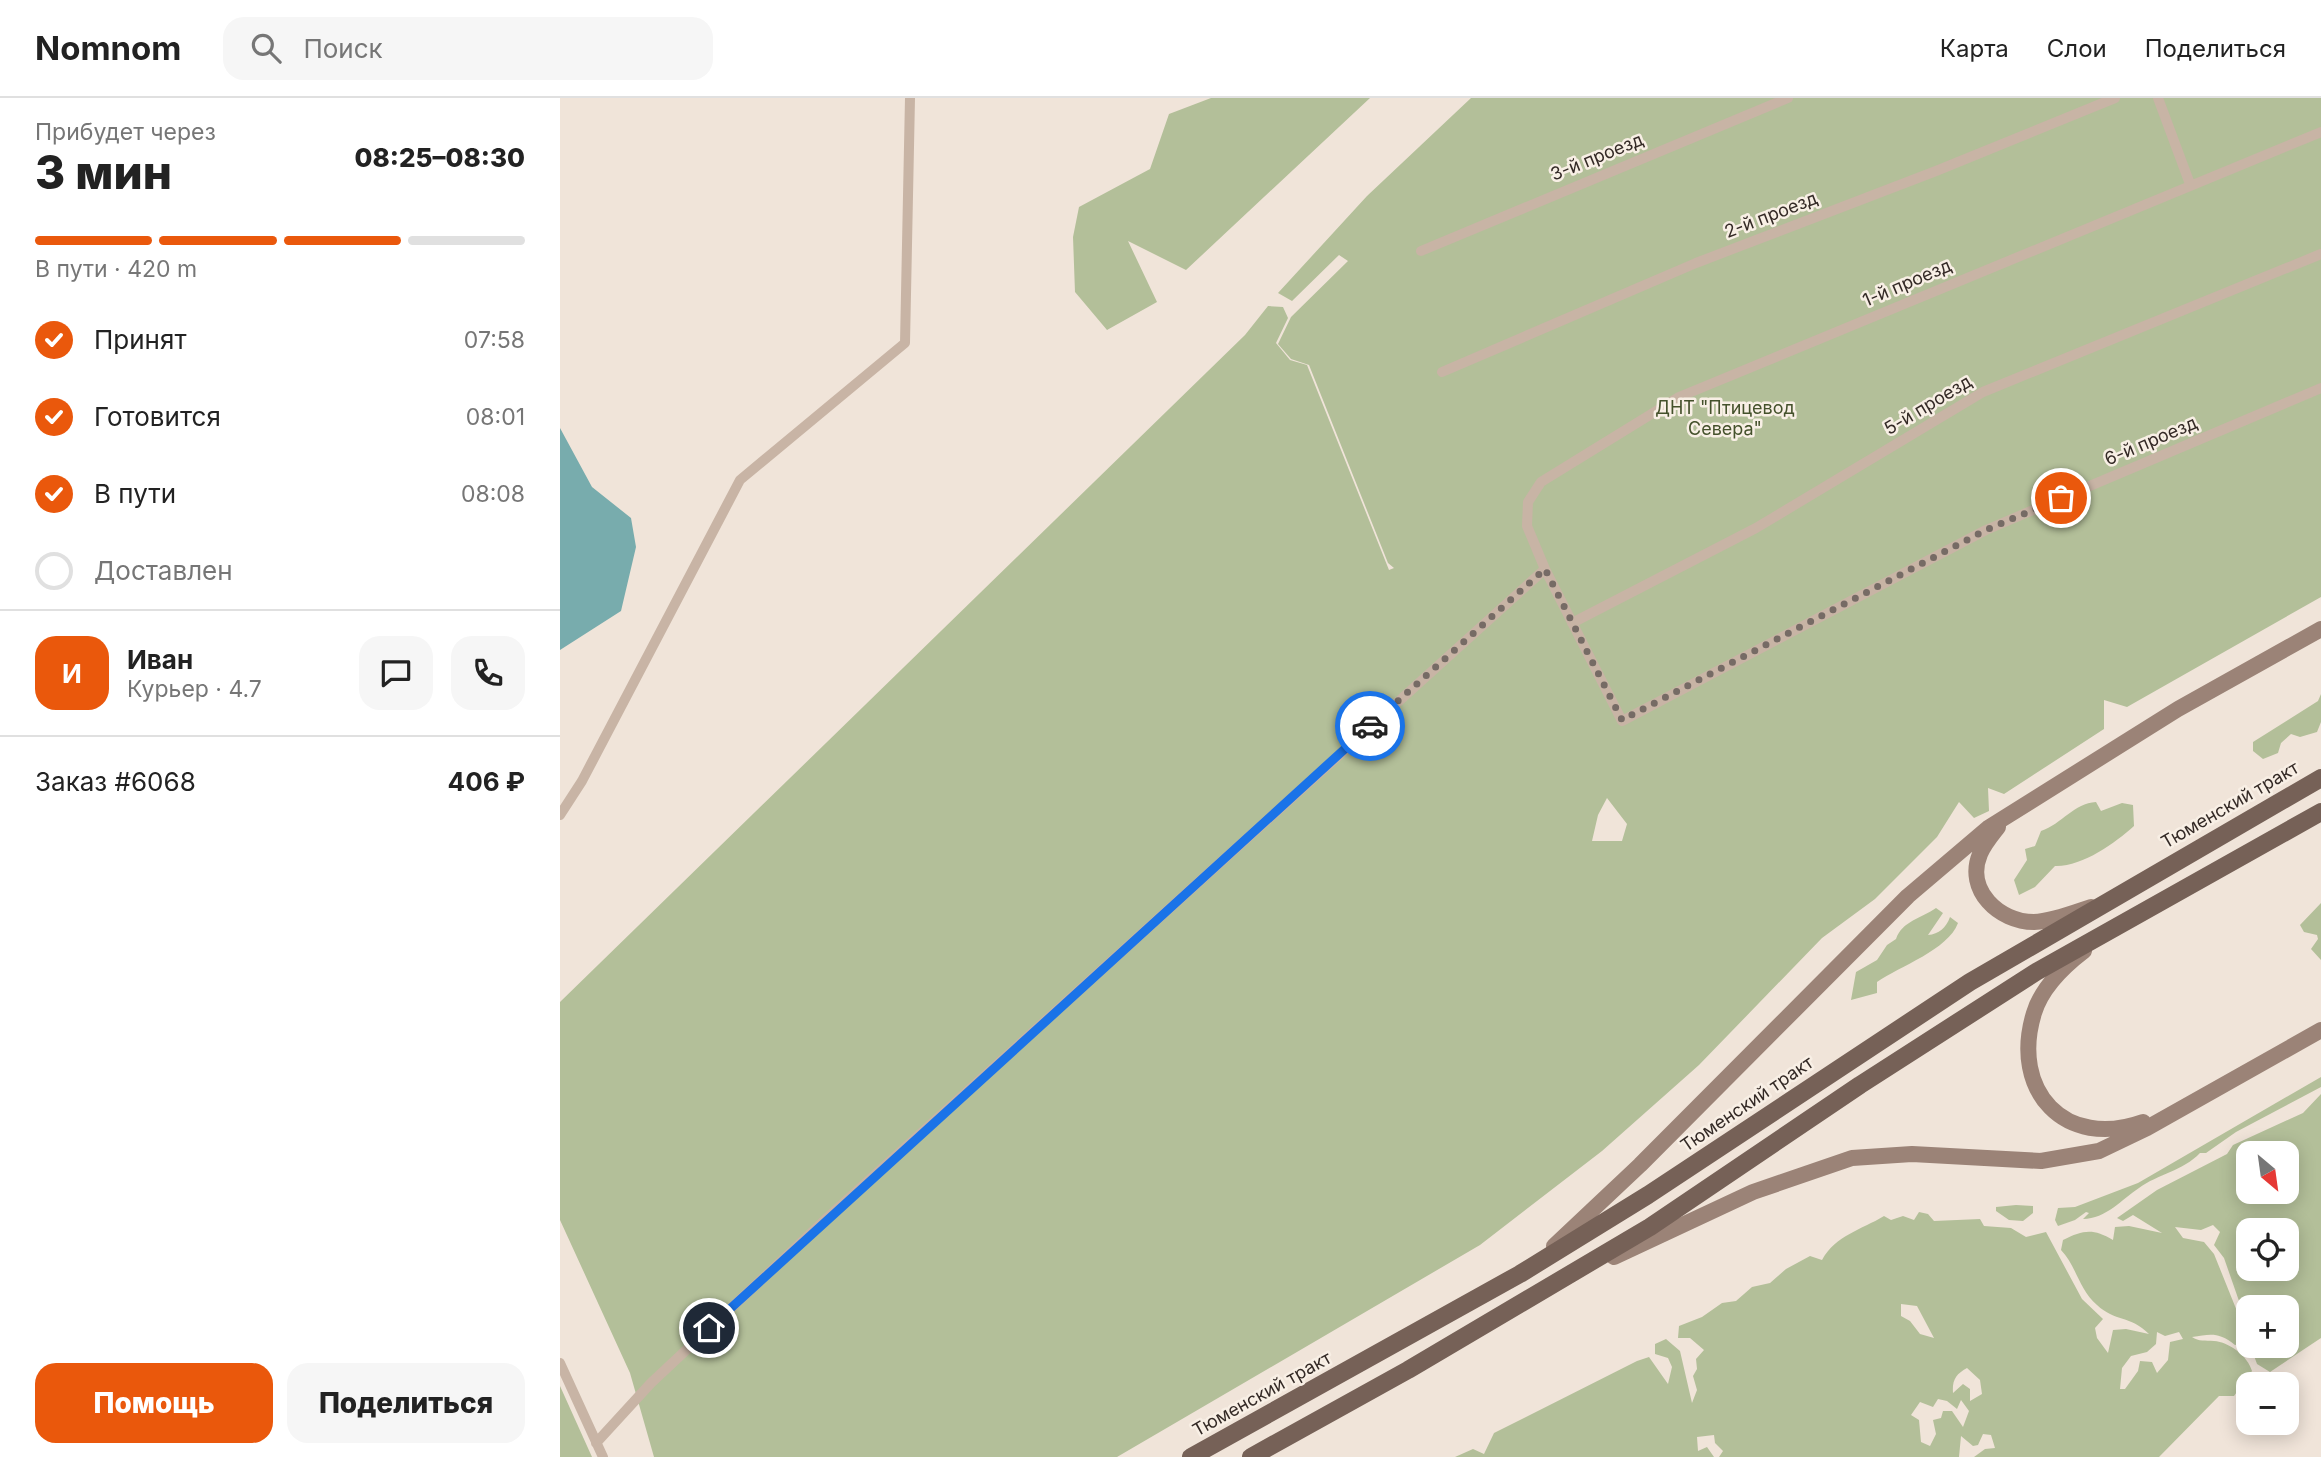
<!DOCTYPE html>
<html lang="ru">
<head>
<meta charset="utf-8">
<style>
  body { margin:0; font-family:Inter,sans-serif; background:#f6f6f6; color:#222; height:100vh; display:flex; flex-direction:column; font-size:26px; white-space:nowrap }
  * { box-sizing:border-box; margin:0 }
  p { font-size:23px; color:#767676 }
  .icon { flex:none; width:38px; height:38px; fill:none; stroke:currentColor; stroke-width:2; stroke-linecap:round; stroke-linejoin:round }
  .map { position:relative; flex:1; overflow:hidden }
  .panel { display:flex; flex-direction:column; background:#fff; width:560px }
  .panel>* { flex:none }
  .needle { width:46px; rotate:151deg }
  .fabs { position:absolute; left:1676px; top:1043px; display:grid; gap:14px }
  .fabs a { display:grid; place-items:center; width:63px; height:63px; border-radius:14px; background:#fff; box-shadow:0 4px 18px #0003; font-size:35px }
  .pin { position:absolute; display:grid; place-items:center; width:60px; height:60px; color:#fff; margin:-30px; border:4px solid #fff; border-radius:50%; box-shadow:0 2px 7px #0007 }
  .courier { position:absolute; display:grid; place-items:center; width:70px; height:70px; margin:-35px; border:5px solid #1a73e8; border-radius:50%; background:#fff; color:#222; box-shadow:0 2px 9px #0007 }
  .overview em { font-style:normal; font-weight:800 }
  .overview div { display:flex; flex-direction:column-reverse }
  .overview { display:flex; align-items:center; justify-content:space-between; height:119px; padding:0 35px }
  h1 { font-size:46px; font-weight:800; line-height:52px }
  .bar { display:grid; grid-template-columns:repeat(4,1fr); gap:10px 7px; align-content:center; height:84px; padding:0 35px }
  .bar i { height:9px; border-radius:5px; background:#e0e0e0 }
  .bar .active { background:#ea580c }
  .bar p { grid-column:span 4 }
  .line { display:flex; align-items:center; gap:18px; padding:0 35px; border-top:2px solid #e0e0e0 }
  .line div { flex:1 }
  .round { display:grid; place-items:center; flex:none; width:74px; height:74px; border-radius:21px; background:#f6f6f6 }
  ol { padding:0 35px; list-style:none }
  li { display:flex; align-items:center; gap:21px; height:77px }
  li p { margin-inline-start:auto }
  li .icon { padding:7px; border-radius:50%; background:#ea580c; color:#fff; stroke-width:4 }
  li:last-child { color:#767676 }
  li i { width:38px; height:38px; border:4px solid #e0e0e0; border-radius:50% }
  .action { display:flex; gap:14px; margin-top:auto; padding:14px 35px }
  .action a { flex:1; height:80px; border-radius:21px; background:#ea580c; color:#fff; font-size:28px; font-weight:800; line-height:80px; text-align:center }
  .action a+a { background:#f6f6f6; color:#222 }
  header { display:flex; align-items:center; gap:42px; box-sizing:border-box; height:98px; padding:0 35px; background:#fff; border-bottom:2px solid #e0e0e0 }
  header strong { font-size:33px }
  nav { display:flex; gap:38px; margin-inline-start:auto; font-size:24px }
  .search { width:490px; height:63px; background:#f6f6f6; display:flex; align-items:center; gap:18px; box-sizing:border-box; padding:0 24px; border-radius:21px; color:#767676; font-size:26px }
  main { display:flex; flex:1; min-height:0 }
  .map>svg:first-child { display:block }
  .green { fill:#b3bf99; fill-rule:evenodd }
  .water { fill:#78acad }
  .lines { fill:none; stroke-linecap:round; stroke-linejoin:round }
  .minor { stroke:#c8b4a5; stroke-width:10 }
  .secondary { stroke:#9b8377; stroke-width:16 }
  .primary { stroke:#766157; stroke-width:18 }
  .done { stroke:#766b65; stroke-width:7; stroke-dasharray:0 12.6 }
  .route { stroke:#1a73e8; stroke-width:9 }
  .labels { text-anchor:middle; stroke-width:5; stroke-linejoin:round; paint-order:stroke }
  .street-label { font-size:18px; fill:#342a26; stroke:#f8efe5 }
  .park-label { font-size:18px; fill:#44512b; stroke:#f8efe5 }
</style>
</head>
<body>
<header>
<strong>Nomnom</strong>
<div class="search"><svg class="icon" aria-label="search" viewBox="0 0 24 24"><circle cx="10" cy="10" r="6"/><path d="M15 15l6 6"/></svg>Поиск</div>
<nav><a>Карта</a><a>Слои</a><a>Поделиться</a></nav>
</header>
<main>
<section class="panel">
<div class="overview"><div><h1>3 мин</h1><p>Прибудет через</p></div><em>08:25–08:30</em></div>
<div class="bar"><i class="active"></i><i class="active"></i><i class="active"></i><i></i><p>В пути · 420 m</p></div>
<ol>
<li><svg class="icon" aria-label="check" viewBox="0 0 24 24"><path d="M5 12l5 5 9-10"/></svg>Принят<p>07:58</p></li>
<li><svg class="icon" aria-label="check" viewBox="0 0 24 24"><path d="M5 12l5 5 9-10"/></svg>Готовится<p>08:01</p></li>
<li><svg class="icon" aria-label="check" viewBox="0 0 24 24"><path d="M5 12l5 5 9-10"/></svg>В пути<p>08:08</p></li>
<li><i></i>Доставлен</li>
</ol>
<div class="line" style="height:126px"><b class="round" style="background:#ea580c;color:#fff">И</b><div><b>Иван</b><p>Курьер · 4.7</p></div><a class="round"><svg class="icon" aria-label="chat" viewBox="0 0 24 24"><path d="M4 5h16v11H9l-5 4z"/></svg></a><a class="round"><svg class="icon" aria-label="phone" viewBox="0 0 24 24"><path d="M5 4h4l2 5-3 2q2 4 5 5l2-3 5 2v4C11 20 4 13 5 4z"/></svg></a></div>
<div class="line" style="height:91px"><div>Заказ #6068</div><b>406 ₽</b></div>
<div class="action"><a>Помощь</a><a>Поделиться</a></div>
</section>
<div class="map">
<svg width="1761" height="1359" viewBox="0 0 1761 1359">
  <rect width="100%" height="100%" fill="#f0e4d9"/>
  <!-- green -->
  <path class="green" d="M651 0H810L626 172 568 143 597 204 547 232 515 194 513 139 519 109 590 71 609 16Z
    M911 0H1761V499L1567 609 1544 602V631L1444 696 1428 690 1429 713 1414 720 1399 704 1377 739 1315 801 1262 840 1139 967 1042 1053 920 1147 557 1359H94L70 1275 0 1122V904L685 237 708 208 723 209 728 220 716 245 730 262 747 267 829 472 834 470 828 465 749 267 731 261 718 246 731 219 788 163 779 157 732 203 718 195 807 98ZM1047 700 1067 726 1062 743H1032L1038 717Z
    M1761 596V624L1757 634 1740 639 1731 636 1721 645 1718 655 1703 661 1693 653V644L1758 603Z
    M1536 704 1541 713 1562 705 1573 707 1574 728C1555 745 1522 769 1495 768L1475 789 1459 797 1454 782 1467 762 1465 751 1475 748 1481 733C1502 726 1514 705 1536 704Z
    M1761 805V862L1751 851 1758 841 1757 837 1744 834 1740 827Z
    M1376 810 1383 815 1368 837C1379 836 1386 830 1390 819L1398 825C1388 852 1340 868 1317 884V895L1291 902 1296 874 1317 862 1327 847 1336 841C1342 823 1362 820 1376 810Z
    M1761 979V989L1676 1034 1646 1055H1640C1623 1073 1598 1076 1579 1090 1562 1101 1546 1121 1523 1121L1529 1115 1526 1114 1515 1122 1498 1128 1495 1122 1498 1110 1515 1109 1578 1085Z
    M1761 996V1240L1710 1274 1697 1266 1693 1255 1696 1248H1727V1209H1689V1223H1686L1664 1160 1654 1147 1660 1134 1653 1127 1641 1132 1615 1129 1623 1140 1644 1144 1654 1156 1685 1233 1683 1246 1675 1247C1659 1234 1651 1236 1632 1239 1639 1244 1645 1242 1654 1243 1669 1244 1688 1258 1692 1273L1674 1298H1659L1599 1359H1414L1425 1351 1435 1350 1431 1337 1423 1336 1418 1347 1413 1348 1401 1338 1399 1359H1159L1163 1353 1155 1345 1154 1337 1137 1339 1138 1353 1147 1349 1154 1359H895L913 1351 924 1356 934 1335 1077 1263 1089 1259 1108 1286 1112 1269 1108 1260 1095 1256V1246L1106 1241 1120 1253 1132 1305 1137 1292 1133 1278 1137 1271 1136 1261 1144 1252 1130 1240H1118L1119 1228 1142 1219 1162 1205 1176 1203 1192 1189 1210 1185 1226 1171 1250 1158 1262 1162C1276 1137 1301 1132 1324 1118L1331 1122 1343 1118 1354 1122 1359 1114 1368 1116 1374 1123 1420 1121 1424 1128 1451 1130 1466 1139 1486 1134 1522 1201 1543 1221 1535 1230 1537 1240 1548 1255 1553 1232 1566 1231 1589 1236C1570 1217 1555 1224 1537 1207 1519 1192 1516 1167 1501 1152L1503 1142C1523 1132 1533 1130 1553 1142L1555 1129 1569 1128 1602 1135 1573 1117 1563 1123 1557 1120 1597 1092 1667 1056 1673 1047 1743 1015ZM1689 1055H1727V1094H1689ZM1689 1132H1727V1171H1689ZM1341 1206 1357 1208 1374 1240 1360 1236 1350 1223 1341 1218ZM1597 1234 1605 1238 1619 1234 1623 1241 1610 1244 1608 1262 1597 1275 1592 1264 1580 1263 1578 1273 1565 1291H1560L1562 1270 1571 1258 1587 1254 1596 1246ZM1407 1270 1420 1282 1422 1296 1410 1303V1291L1403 1286 1393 1295C1392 1282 1396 1276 1407 1270ZM1378 1301 1387 1303 1397 1311 1401 1302 1409 1313 1403 1329 1392 1313H1383L1381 1320 1373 1322 1376 1336 1370 1348 1361 1344 1359 1322 1351 1317 1360 1304 1373 1309Z
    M1456 1107 1473 1108V1115L1463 1123 1449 1122 1436 1113V1109Z
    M0 1288 32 1359H0Z"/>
  <!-- water -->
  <path class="water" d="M0 330 32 389 71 420 76 449 61 513 0 552Z"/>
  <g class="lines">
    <!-- minor -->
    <path class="minor" d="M1598 0 1630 86
      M1761 34 1119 299 981 384 968 404 967 428 985 471 1062 623 1426 432 1761 290
      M861 153 1228 0
      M882 274 1136 165 1376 73 1555 0
      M1012 525 1196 430 1423 294 1761 156
      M0 717 22 683 180 382 345 245 350 0
      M0 1265 43 1359
      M36 1345 91 1285 266 1121 985 471"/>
    <!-- secondary -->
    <path class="secondary" d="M1438 729C1431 738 1424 746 1420 756 1405 792 1439 824 1474 824 1493 823 1513 815 1531 809
      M1524 853C1503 869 1482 889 1474 915 1450 993 1505 1052 1583 1024
      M994 1148 1080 1067 1348 798 1428 730 1618 611 1761 531
      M1054 1159 1193 1094 1292 1060 1352 1056 1481 1063 1539 1053 1587 1030 1761 932"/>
    <!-- primary -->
    <path class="primary" d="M631 1359 960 1176 1088 1097 1410 884 1761 680
      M691 1359 848 1272 1090 1129 1300 987 1476 874 1761 714"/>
  </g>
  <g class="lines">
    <!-- done -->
    <path class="done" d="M810 628 985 471 1062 622 1426 432 1501 400"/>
    <!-- route -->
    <path class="route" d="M149 1230 810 628"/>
  </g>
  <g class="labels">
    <!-- street labels -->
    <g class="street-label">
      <text transform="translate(1037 59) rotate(-22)" y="6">3-й проезд</text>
      <text transform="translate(1211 117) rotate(-21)" y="6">2-й проезд</text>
      <text transform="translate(1347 185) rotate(-23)" y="6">1-й проезд</text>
      <text transform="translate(1368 307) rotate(-31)" y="6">5-й проезд</text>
      <text transform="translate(1591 343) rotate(-23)" y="6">6-й проезд</text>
      <text transform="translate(1670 707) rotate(-30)" y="6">Тюменский тракт</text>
      <text transform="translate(1187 1006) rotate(-34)" y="6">Тюменский тракт</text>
      <text transform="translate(702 1296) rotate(-29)" y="6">Тюменский тракт</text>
    </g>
    <!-- park labels -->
    <g class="park-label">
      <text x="1165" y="316">ДНТ "Птицевод<tspan x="1165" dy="21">Севера"</tspan></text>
    </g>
  </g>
</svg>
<div class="fabs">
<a><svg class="needle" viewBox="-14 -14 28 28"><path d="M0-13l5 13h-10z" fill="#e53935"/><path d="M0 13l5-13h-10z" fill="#767676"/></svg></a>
<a><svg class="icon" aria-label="locate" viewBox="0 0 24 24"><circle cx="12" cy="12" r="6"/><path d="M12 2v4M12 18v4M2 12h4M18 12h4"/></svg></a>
<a>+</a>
<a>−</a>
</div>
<div class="pin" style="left:1501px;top:400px;background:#ea580c"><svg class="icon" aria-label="bag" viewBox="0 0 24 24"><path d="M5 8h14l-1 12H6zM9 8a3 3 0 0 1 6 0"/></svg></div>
<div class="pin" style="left:149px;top:1230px;background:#1f2937"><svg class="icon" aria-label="home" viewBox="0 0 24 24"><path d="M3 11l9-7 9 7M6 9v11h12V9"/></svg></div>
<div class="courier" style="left:810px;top:628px"><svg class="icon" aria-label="car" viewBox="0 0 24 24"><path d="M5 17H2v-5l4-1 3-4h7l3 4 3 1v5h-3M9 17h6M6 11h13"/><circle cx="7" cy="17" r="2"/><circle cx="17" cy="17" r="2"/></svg></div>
</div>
</main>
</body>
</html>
